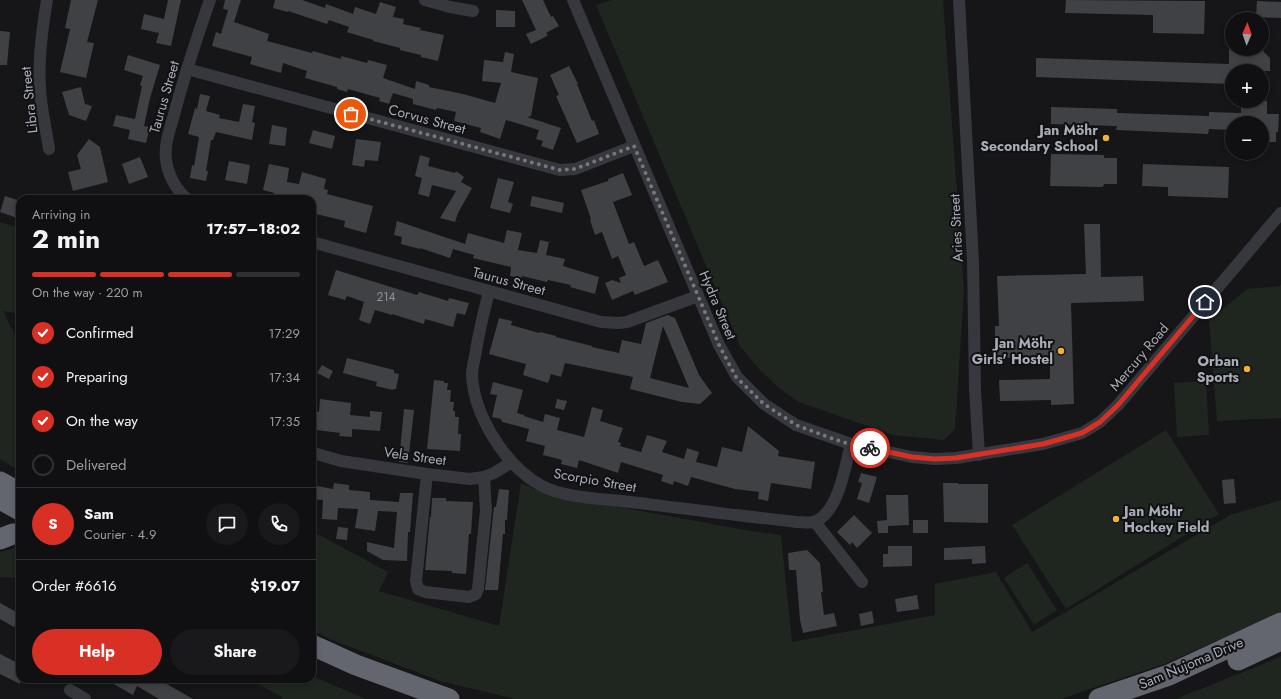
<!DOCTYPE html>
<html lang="en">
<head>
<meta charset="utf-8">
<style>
  body { margin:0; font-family:Jost,sans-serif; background:#19191b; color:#f1f3f6; height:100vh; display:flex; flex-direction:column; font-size:15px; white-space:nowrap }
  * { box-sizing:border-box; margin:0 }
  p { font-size:13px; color:#9c9d9f }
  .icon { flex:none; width:22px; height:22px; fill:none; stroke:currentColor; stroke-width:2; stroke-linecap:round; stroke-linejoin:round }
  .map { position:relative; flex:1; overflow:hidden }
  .drawer { position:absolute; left:16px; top:195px; width:300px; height:488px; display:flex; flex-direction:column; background:#101012; border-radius:12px; box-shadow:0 2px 6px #0003,0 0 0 1px #303032 }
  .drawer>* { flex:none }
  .needle { width:26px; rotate:2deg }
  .buttons { position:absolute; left:1225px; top:12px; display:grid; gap:8px }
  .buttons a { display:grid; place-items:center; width:44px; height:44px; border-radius:50%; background:#101012; box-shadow:0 2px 6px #0003,0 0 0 1px #303032; font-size:20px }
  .pin { position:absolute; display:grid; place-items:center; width:34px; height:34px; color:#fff; margin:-17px; border:2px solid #fff; border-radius:50%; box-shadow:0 1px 4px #0007 }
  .courier { position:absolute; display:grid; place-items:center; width:40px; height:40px; margin:-20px; border:3px solid #d93025; border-radius:50%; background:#fff; color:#222; box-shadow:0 1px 5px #0007 }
  .summary em { font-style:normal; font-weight:700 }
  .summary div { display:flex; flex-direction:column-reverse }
  .summary { display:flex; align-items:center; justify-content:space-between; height:68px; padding:0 16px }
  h1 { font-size:26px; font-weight:700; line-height:30px }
  .bar { display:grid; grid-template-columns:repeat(4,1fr); gap:6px 4px; align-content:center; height:48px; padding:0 16px }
  .bar i { height:5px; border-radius:3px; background:#303032 }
  .bar .on { background:#d93025 }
  .bar p { grid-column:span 4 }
  .line { display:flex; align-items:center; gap:10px; padding:0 16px; border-top:1px solid #303032 }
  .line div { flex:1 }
  .round { display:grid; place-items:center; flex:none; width:42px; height:42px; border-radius:21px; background:#19191b }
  ol { padding:0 16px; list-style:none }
  li { display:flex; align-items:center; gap:12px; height:44px }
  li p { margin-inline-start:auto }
  li .icon { padding:4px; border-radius:50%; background:#d93025; color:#fff; stroke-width:4 }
  li:last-child { color:#9c9d9f }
  li i { width:22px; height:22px; border:2px solid #303032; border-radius:50% }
  .primary-button { display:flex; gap:8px; margin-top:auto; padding:8px 16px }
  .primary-button a { flex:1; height:46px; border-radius:24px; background:#d93025; color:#fff; font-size:16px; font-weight:700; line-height:46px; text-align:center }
  .primary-button a+a { background:#19191b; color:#f1f3f6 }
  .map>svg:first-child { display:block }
  .green { fill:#1e261f }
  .building { fill:#404145; fill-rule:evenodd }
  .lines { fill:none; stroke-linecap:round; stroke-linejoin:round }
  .street { stroke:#37383d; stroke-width:12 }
  .highway { stroke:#63666e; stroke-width:21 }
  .done { stroke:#757880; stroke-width:4; stroke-dasharray:0 7.2 }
  .route { stroke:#d93025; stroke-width:5 }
  .poi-dot { fill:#f2b134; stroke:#111113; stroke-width:1.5 }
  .labels { text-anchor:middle; stroke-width:4; stroke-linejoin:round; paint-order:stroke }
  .number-label { font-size:12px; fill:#8e929b }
  .street-label { font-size:14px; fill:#a8adb8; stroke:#111113 }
  .poi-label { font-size:14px; font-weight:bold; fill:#a8adb8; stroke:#111113; text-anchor:end }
</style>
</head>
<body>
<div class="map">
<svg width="1281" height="699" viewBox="0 0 1281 699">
  <rect width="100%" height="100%" fill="#161618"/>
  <!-- green -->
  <path class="green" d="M612 0H943L964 290 955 429 944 440 893 435 799 402 779 388 759 369 740 346 596 5Z
    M0 222 20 228V314L3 311 20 345V471L0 459Z
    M1281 284V418L1217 421 1209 320 1247 289 1280 286Z
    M1206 381 1209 435 1177 437 1174 383Z
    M1166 430 1219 514 1066 609 1012 525Z
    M521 483 544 493 745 530 781 535 792 642 935 615V584L996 572 1032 632 1230 515 1281 500V612L1167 663 1061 699H515L440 681 332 640 312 630V531L388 572 379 591 499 626Z
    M20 547V578L0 577V552Z
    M1027 563 1057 610 1034 625 1004 578Z
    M1281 656V699H1176L1273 660Z
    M312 676 366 699H282V697L249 679H312Z"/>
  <!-- building -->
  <path class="building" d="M71 0H98L87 42 94 43 86 78 60 72 70 29 65 28Z
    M168 0H181L171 46 156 43 159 33 141 29 144 14 164 19Z
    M225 0H241L234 22 269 34 267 41 312 53 313 51 341 59V56L367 63 368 60 387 65 383 78 415 89 416 81 429 85V87L463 94 495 103 501 83 482 81 484 60 503 62 505 52 514 54 511 72 538 78 531 116 527 117 561 128 553 150 541 146 543 141 536 139 539 130 506 120 500 139 480 132 481 128 454 121 456 112 437 108 436 110 413 104V99L393 93 389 104 379 101 380 98 348 89 347 92 337 89V87L305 78 307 71 283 63 281 73 250 64 252 57 212 46 216 32 221 34 228 10 223 9Z
    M275 0H302L325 8 326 4 353 14 355 7 376 14 380 2 396 7 393 17 404 19 403 24 421 28 420 30 444 35 438 61 421 57V55L400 50V48L373 41V40L347 32 349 27 329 20 327 24 288 11V12L273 8Z
    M522 0H543L551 17 553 16 559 26 546 33 548 35 545 37 531 44 526 34 536 30Z
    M1066 0 1205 1 1204 34 1153 33V15L1065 13Z
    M1257 1 1281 2V18L1256 17Z
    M496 10 515 11V27H496Z
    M0 31 10 32 7 65H0Z
    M1229 49H1261L1270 58V71H1232V84L1036 77V58L1229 64Z
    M128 55 160 65 150 98 144 126 150 127 146 143 128 139 130 130 113 126 116 115 135 119 142 86 140 85 143 76 124 70Z
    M569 66 578 84H577L592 121 594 120 599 134 577 143 556 96 559 95 550 75Z
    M81 87 85 104 92 106 86 121 69 115 62 92Z
    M200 94 210 96 206 111 220 115 219 118 239 122 243 104 255 106 252 122 255 123 252 140 216 132 213 140H211L206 171H208L206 181 190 178 192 165 194 166 199 137 188 134 195 108 197 109Z
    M1241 101H1267V114H1279L1278 132H1276V142H1262V123H1232V130L1209 129 1208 134 1116 130 1117 126 1051 124V107L1117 109V113L1209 116V112L1241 113Z
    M272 125 287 128 285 146 269 144Z
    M313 130 335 136 332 149 309 143Z
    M89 139 100 147 108 182 73 191 68 172 81 169 77 155Z
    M356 139 381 142 378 161 365 160 364 167 352 165Z
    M1051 154 1104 155V158H1117V184H1104L1103 187 1050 186Z
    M420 155 430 158 428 166 455 173 456 171 464 177 461 182 472 188 458 213 455 222 440 218 456 191 432 185 429 197 418 194 422 178 415 176Z
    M140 157 148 177 129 184 122 164Z
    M229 161 250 165 247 184 225 180Z
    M269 164 289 168 287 182 299 184 302 172 326 179 324 189 328 190 327 194 373 206 366 233 344 227 345 221 312 213V199H280L273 198 274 193 263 190Z
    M1143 164 1229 167 1228 198 1168 196V187L1142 186Z
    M623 173 632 195 613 202 629 244 634 242 644 266 658 260 668 282 635 295 633 291 612 300 605 283 612 280 621 283 619 278 626 275 618 256 612 259 602 232 595 235 590 220 591 219 581 190 608 181V179Z
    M498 178 514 182 508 202 513 204 510 213 490 208Z
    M5 196 20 201V219L0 212Z
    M532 196 564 203 562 213 530 206Z
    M397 221 465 244 468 233 504 243 507 230 522 233 518 250 537 253 540 240 549 242 546 255 565 259 563 266 599 277 595 294 570 287 571 285 548 280 547 282 522 276V278L510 276 511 267 473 258 474 255 453 249 450 258 420 248V249L401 244 402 237 394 235Z
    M1084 224H1100L1101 277 1143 276 1144 301 1071 303 1074 404 1051 405V400L1000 401 999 380 1050 379V356L995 358V326H999L997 276 1086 274Z
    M336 270 417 295 419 292 448 301 449 298 469 303 465 315 457 313 453 327 425 319 424 324 392 314V315L375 310 370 324 359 320 364 302 347 296 345 300 328 295Z
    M668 315 675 318 699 375 712 393 700 404 682 402 630 389 633 377 565 363 561 377 551 374 548 383 523 375 526 364 489 354 499 318 512 321 511 325 539 333 540 332 556 336V337L592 346V347L619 353 622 340 641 344 646 323ZM663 326 689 388 650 378Z
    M347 358 394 370V373L399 374 396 389H393V390L376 386 377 382 343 373Z
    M322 365 333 371 329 379 317 373Z
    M434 380 444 381V383H448L447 390H451L450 402H454L453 411H455V417H459L458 434H461L460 451 427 449Z
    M493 382 523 390 517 413 524 415V416L543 422 545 414 560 418 557 430 584 437 592 407 603 410 600 421 623 428 618 442 621 443 620 446 641 452 647 435 667 441 662 452 684 459 687 448 699 452 696 462 717 467 722 447 742 452 748 426 779 451 778 456 815 462 811 489 771 483 768 501 758 499 759 492 735 489 691 477 688 486 674 481 673 485 661 481 663 475 621 462 618 473 579 460 577 468 561 464 562 460 543 455 545 446 526 441 529 429 502 422 501 419 492 417 497 395 490 394Z
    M320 399 351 403 350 415 370 417V411L382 412 380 431 352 429V437L339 436 340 433 317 430 313 428 315 411 319 412Z
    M557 399 567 401 564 410 555 408Z
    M404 409 414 410 408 463 399 462Z
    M861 473 877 477 869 503 857 499 862 483 858 482Z
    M1234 479 1236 503 1224 504 1222 480Z
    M334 483 349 485V490L370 492V500L399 502 400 493H413L410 532H408L407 561 383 560 367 551V542L394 548 397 512 378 511 375 531 355 528 358 509 338 508 337 520 322 519 323 500 312 499V485L333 489Z
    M943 483H958V484H988V523L944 522Z
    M499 489 509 490 507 520H505V534H503L498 590H485L494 507H496Z
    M886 495H908L909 525 888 526V533H878L877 521 887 520Z
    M432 498H446V501L473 502 471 534H469L466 574 452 573V571L425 570 430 517H431Z
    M854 515 872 533 857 548 852 542 850 545 837 532Z
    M913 520H928V533H913Z
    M338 527 348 528 347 540 336 539Z
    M888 546H912V566L883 567V554H888Z
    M985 546 986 563 972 564V559L944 560V548Z
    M807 550 820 563 823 592H821L824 615 834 613 837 626 803 633 800 620 796 570H789L788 553Z
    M917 595 919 609 897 612 895 599Z
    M0 603 20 614V617L14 627 0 619Z
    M872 611 874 623 861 626 859 614Z
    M0 654 20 664V684L0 674Z
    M105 679H158L193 699H159L137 686 133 695Z"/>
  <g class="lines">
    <!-- street -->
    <path class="street" d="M47 0C42 29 38 58 40 88 41 108 46 129 49 149
      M425 0 450 7 473 11
      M573 0 719 345 737 377 764 404 796 425 851 444 912 457 935 459 956 458 1043 444 1082 433 1100 422 1118 405 1281 213
      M959 0 973 262 975 389 979 455
      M187 69 560 170 575 169 634 146
      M187 199C176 190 167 173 166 159 164 143 171 127 175 111 185 74 197 37 210 0
      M312 242 601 322 618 323 627 322 698 296
      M489 292C484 311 479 331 476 351 475 358 472 367 472 375 474 416 506 467 542 486 564 498 606 499 631 502 687 509 742 516 797 522 803 522 811 524 816 521 839 511 845 466 851 444
      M312 452 317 454 341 461 427 474 470 479 484 477 494 473 512 462
      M427 474 416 581 418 589 425 592 469 597 476 594 478 589 486 510 484 477
      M815 522 862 582
      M70 690 85 699"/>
    <!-- highway -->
    <path class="highway" d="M0 482 20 493
      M0 499 20 510
      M0 539 13 534H20
      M312 645 356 665 449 699
      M1238 660 1281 640
      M1099 699 1169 675 1281 623"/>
  </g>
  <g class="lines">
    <!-- done -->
    <path class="done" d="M351 114 560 170 575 169 634 146 719 345 736 377 764 404 796 425 842 442 870 448"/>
    <!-- route -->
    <path class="route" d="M870 448 912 457 935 459 956 458 1043 444 1082 433 1100 422 1118 405 1205 302"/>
  </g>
  <!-- markers -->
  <g class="poi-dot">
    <circle cx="1106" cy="138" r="4"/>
    <circle cx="1061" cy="351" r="4"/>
    <circle cx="1247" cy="369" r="4"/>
    <circle cx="1116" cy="519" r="4"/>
  </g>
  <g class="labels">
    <!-- number labels -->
    <g class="number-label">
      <text x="386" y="301">214</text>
    </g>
    <!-- street labels -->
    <g class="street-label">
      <text transform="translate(164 97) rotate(-74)" y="5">Taurus Street</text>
      <text transform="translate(29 100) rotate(-96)" y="5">Libra Street</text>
      <text transform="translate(427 119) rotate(15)" y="5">Corvus Street</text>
      <text transform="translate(956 228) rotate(-93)" y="5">Aries Street</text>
      <text transform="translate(509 281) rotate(15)" y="5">Taurus Street</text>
      <text transform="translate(718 305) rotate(67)" y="5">Hydra Street</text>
      <text transform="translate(1139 357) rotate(-50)" y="5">Mercury Road</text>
      <text transform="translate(415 456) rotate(8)" y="5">Vela Street</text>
      <text transform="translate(595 480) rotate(10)" y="5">Scorpio Street</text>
      <text transform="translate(1191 663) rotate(-23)" y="5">Sam Nujoma Drive</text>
    </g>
    <!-- poi labels -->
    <g class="poi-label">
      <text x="1098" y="135">Jan Möhr<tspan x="1098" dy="16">Secondary School</tspan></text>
      <text x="1053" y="348">Jan Möhr<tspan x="1053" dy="16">Girls' Hostel</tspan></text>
      <text x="1239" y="366">Orban<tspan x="1239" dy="16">Sports</tspan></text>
      <text x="1124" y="516" text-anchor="start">Jan Möhr<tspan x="1124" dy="16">Hockey Field</tspan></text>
    </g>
  </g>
</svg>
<div class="buttons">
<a><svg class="needle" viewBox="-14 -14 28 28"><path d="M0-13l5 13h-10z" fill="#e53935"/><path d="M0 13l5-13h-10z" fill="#9c9d9f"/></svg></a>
<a>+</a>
<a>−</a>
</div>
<div class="pin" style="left:351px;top:114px;background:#ea580c"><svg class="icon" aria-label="bag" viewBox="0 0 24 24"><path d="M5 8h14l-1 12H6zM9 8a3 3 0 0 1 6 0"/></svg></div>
<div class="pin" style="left:1205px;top:302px;background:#1f2937"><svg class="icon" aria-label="home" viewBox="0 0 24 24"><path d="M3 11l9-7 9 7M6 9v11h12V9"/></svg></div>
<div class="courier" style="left:870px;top:448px"><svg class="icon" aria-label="bike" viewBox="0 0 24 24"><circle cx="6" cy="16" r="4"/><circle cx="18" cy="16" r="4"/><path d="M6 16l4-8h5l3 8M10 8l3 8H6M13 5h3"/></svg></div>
<section class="drawer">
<div class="summary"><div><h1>2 min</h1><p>Arriving in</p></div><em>17:57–18:02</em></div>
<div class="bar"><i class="on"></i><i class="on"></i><i class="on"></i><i></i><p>On the way · 220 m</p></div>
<ol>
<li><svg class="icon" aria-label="check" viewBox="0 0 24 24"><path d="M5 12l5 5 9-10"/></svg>Confirmed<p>17:29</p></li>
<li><svg class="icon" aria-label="check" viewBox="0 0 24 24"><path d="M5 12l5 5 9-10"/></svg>Preparing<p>17:34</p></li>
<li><svg class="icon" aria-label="check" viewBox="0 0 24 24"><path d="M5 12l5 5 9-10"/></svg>On the way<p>17:35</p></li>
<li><i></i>Delivered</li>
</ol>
<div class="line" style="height:72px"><b class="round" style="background:#d93025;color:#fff">S</b><div><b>Sam</b><p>Courier · 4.9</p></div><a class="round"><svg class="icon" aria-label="chat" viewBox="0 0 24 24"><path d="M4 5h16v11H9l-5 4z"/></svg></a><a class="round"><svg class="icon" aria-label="phone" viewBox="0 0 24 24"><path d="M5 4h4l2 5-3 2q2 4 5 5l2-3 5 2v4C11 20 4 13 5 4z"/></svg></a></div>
<div class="line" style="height:52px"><div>Order #6616</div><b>$19.07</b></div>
<div class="primary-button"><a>Help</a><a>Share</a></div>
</section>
</div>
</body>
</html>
